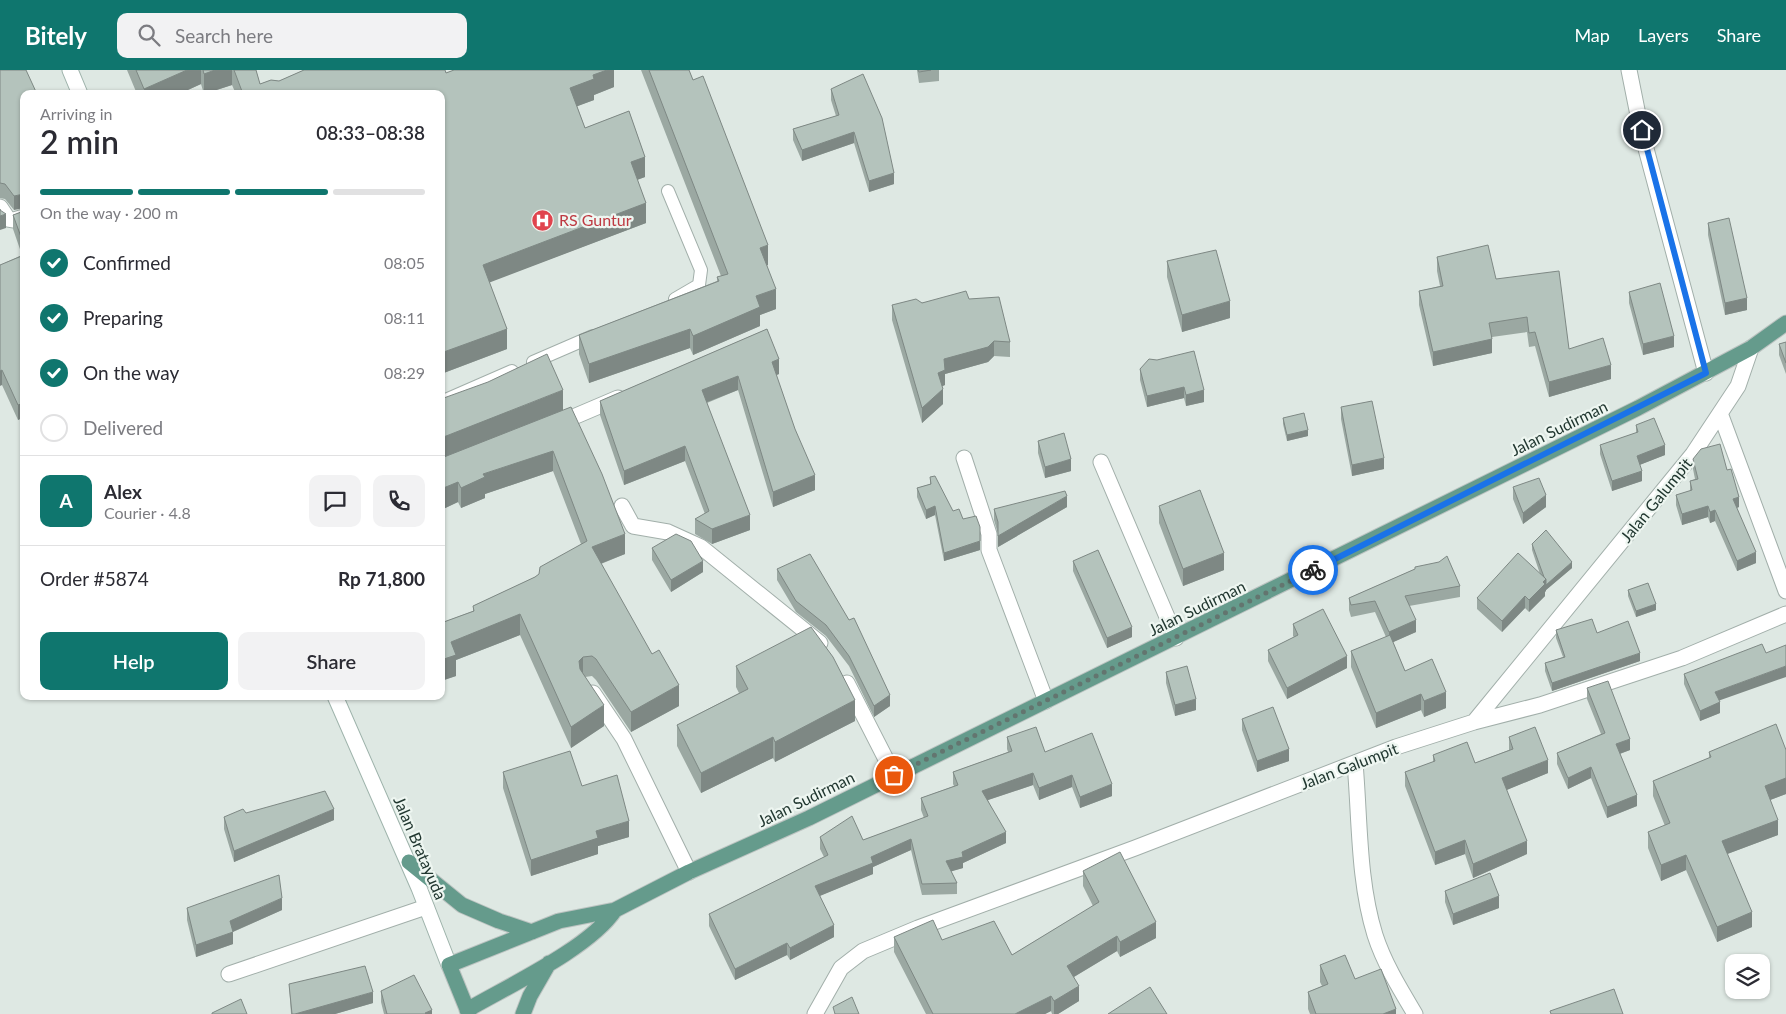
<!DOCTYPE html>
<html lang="en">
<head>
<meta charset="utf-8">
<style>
  body { margin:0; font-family:Lato,sans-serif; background:#f2f2f3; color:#2b2b33; height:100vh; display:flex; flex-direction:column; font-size:19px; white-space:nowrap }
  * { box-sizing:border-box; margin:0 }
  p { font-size:16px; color:#7c7c81 }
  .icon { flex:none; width:28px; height:28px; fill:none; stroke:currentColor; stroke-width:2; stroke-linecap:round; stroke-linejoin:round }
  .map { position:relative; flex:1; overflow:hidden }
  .details { position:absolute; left:20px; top:20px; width:425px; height:610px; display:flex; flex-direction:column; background:#fff; border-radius:10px; box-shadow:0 1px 4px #0004 }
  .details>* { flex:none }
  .fabs { position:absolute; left:1725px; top:884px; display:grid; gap:10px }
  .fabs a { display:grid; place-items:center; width:45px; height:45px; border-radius:10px; background:#fff; box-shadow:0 1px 4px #0004; font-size:25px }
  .pin { position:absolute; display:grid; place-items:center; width:42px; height:42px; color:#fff; margin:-21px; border:2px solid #fff; border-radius:50%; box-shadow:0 1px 5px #0007 }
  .courier { position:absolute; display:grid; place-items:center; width:50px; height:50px; margin:-25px; border:4px solid #1a73e8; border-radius:50%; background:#fff; color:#222; box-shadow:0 1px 6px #0007 }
  .head em { font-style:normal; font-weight:600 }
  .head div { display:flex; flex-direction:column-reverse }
  .head { display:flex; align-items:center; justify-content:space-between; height:85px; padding:0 20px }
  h1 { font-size:32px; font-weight:600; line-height:38px }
  .bar { display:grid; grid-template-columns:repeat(4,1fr); gap:8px 5px; align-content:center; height:60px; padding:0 20px }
  .bar i { height:6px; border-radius:4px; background:#e1e1e2 }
  .bar .on { background:#0f766e }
  .bar p { grid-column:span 4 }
  .line { display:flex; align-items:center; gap:12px; padding:0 20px; border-top:1px solid #e1e1e2 }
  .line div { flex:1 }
  .round { display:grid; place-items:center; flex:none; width:52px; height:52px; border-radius:10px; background:#f2f2f3 }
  ol { padding:0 20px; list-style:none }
  li { display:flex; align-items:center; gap:15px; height:55px }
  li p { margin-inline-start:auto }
  li .icon { padding:5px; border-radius:50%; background:#0f766e; color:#fff; stroke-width:4 }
  li:last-child { color:#7c7c81 }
  li i { width:28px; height:28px; border:2px solid #e1e1e2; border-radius:50% }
  .cta { display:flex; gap:10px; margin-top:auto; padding:10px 20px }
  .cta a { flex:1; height:58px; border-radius:10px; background:#0f766e; color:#fff; font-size:20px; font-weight:600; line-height:58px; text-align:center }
  .cta a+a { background:#f2f2f3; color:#2b2b33 }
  header { display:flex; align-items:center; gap:30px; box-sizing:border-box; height:70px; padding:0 25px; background:#0f766e; color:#fff }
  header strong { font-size:24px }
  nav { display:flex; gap:28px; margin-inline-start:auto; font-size:18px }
  .search { width:350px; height:45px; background:#f2f2f3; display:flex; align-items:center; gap:12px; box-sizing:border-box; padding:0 18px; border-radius:10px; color:#7c7c81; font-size:19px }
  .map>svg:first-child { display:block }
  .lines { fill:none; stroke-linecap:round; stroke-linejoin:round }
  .lane-casing { stroke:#a2afaa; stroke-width:14 }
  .street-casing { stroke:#a2afaa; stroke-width:17 }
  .secondary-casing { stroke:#9eb3ab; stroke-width:17 }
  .primary-casing { stroke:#bcc3c1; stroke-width:17 }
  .lane { stroke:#fff; stroke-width:12 }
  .street { stroke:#fff; stroke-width:15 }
  .secondary { stroke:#fff; stroke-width:15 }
  .primary { stroke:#659b8c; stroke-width:15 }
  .wall { fill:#9ba8a2 }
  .shaded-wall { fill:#7e8884 }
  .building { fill:#b4c3bc; stroke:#7e8884 }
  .done { stroke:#63756f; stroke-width:5; stroke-dasharray:0 9 }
  .route { stroke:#1a73e8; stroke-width:6 }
  .labels { text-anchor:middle; stroke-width:4.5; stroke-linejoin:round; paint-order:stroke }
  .health-label { font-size:16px; fill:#be3a42; stroke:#eef6f1; text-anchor:start }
  .street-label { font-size:16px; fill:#213730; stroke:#eef6f1 }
</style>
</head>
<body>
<header>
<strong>Bitely</strong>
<div class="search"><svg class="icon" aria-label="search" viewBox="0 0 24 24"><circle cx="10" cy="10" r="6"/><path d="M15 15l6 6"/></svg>Search here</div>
<nav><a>Map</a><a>Layers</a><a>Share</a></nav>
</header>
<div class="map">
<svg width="1786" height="944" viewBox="0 0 1786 944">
  <rect width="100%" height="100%" fill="#dee8e3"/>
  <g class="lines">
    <defs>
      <path id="lane" d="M668 121 701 200 699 215 675 229
        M533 292 593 266
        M441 332 512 301"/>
      <path id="street" d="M1629 0 1641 60 1706 303
        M0 137 8 149 14 150 24 147
        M1720 343 1786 521
        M557 354 618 328
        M964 388 989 464V480L1046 631
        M1101 392 1176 568
        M622 436 633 456 668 462 701 477 820 573
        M847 613 894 705
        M593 623 624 669 689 802
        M1474 652 1540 635 1682 588 1786 544
        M1355 693C1360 750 1358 810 1375 865 1384 893 1400 919 1415 944
        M229 904 426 837
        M815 944 841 898 863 881 918 858 1135 778 1396 677 1474 652 1693 384 1738 316 1751 278"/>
      <path id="secondary" d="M70 0 80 24
        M335 626 419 818 449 895"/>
      <path id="primary" d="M409 792 462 835 499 851 532 862
        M467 940C508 916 590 878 615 840
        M469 944 449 895 559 851 615 840 689 802 809 748 1638 338 1751 278 1786 253
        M523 944 530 926 549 893"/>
    </defs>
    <!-- lane casing -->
    <use href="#lane" class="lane-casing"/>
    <!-- street casing -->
    <use href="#street" class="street-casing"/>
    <!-- secondary casing -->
    <use href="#secondary" class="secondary-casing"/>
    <!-- primary casing -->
    <use href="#primary" class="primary-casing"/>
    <!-- lane -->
    <use href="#lane" class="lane"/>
    <!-- street -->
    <use href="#street" class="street"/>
    <!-- secondary -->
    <use href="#secondary" class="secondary"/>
    <!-- primary -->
    <use href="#primary" class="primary"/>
  </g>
  <!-- wall -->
  <path class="wall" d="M0 0H26L14 140 5 129 0 128Z
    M127 0H256L260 14 271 10 279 11 304 0H445L446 3 454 0H614V17L594 25V30L577 36 585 58 629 41 645 87V107L637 110 646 133V153L489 212 507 259V279L441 304V24H236L232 15 204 24 201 14 179 24H137Z
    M641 0H689L768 195H767L776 239 760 245V256L693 285 690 278 589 313 579 284V265L717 211V207L721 206Z
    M917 0H939V11L919 13Z
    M831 19 894 114 869 122 854 73 802 91 793 70V59L836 46 831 30Z
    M24 141V347L18 350 2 315H0V195L22 185 13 159V145Z
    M1708 153 1747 240 1725 245 1708 165Z
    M1437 187 1496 209 1569 279 1611 309 1549 327 1535 276 1529 277 1527 262 1492 267V283L1433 296 1419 235V221L1440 216 1437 201Z
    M1167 191 1230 248 1182 262 1167 207Z
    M1629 222 1674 277 1643 285 1629 233Z
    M969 229 1010 272V287L994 286 988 292 945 304V315L942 316 943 334 922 353 892 250V235Z
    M767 259 779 304 776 305 815 420 773 437 738 320 707 333 750 460 712 474 695 464V449L705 444 685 391 624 415 600 345V331Z
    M1786 272V304L1779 285V274Z
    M1157 290 1204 332 1186 336 1184 328 1147 337 1140 310V299Z
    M441 329 563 340 625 484 601 494 679 636 631 662 596 610 592 606 585 607 604 656 571 678 520 565 456 590V606L441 611V553L473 541V536L535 507 581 474 553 401 485 424V428L461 438 458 432 441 440Z
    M1341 337 1384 399 1352 406 1341 349Z
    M1283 348 1308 366 1287 371 1283 354Z
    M1636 355 1665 385 1639 395 1642 411 1612 421 1600 384V375L1636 363Z
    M1038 371 1071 401 1045 408 1038 383Z
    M1693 389 1727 400 1739 437 1737 438 1756 493 1737 501 1715 451 1710 453 1708 447 1682 455 1676 435V425L1690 421V411L1695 409 1693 399Z
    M930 407 953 441 963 449 980 480 944 491 935 445 926 449 917 427V418L930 414Z
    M1513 417 1546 437 1523 454 1513 429Z
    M1159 436 1224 500 1183 516 1159 453Z
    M1067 437 998 477V464L994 450V439Z
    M1532 474 1572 498 1546 520V519L1545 522V526L1529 542 1525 538 1502 562 1477 539V528L1540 504 1532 480Z
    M652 478 703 502 671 522 652 490Z
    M1073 491 1132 567 1107 578 1073 501Z
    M1415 497 1460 516V527L1409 536 1416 562 1393 572 1405 601 1446 638 1424 647 1421 640 1376 658 1351 597V581L1386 567 1375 542 1351 547 1349 540V528L1415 499Z
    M777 499 890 625V636L874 647 849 596 826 566 796 542 777 510Z
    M1628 520 1656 540 1636 547 1628 526Z
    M1293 554 1347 598 1287 629 1268 591V580L1294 567 1293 566Z
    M1556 560 1597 563 1640 591 1552 621 1545 601V593L1563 587 1556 568Z
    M736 596 855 651 775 692 773 688 701 723 677 676V655L739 623 736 617Z
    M1166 602 1196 640 1175 646 1166 613Z
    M1684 604 1719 631 1720 643 1700 651 1684 614Z
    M1587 618 1630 680 1620 684 1637 736 1607 748 1591 708 1568 719 1557 694V683L1601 664 1587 629Z
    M1242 649 1289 691 1257 702 1242 660Z
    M1007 667 1045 682 1112 726 1080 738 1072 717 1039 730 1033 715 988 730 1006 773 963 793V798L951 801 957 813V824L922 825 911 780 873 797V804L819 826 834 867 790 890 787 885 735 910 709 856V844L824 787 820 779V767L863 770 924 748 921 740V728L954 716 953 714V702L1008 682 1007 679Z
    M1509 667 1548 703 1506 720 1527 784 1473 808 1465 784 1435 795 1405 716V702L1433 692V685L1475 693 1509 680Z
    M1786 680V724L1770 730 1778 765 1727 784 1752 857 1717 872 1686 800 1661 811 1648 778V762L1665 756 1653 726V711L1709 688V682Z
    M503 702 582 716 629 767 598 776V784L531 806 503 718Z
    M246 743 334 750 234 792 224 759V747Z
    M1083 801 1156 868 1120 887 1117 881 1074 907 1079 931 1058 944H1052L1051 941 1045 944H926L894 882V867L942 870 1012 885 1093 836 1083 816Z
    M1445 821 1499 838 1453 855 1445 832Z
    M187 838 282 840 233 862V874L196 887 187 850Z
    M1320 895 1396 944H1310L1308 939V922L1322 916 1320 912Z
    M289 914 373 933 335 944H291Z
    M381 921 432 944H384L381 932Z"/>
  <!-- shaded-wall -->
  <path class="shaded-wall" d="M187 0H201V14L179 24H144V19Z
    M215 0H232V15L204 24V4Z
    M607 0H614V17L594 25V30L570 39V18L593 5Z
    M854 62V73L802 91V80Z
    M645 87V107L631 112V92Z
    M894 103V114L869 122V111Z
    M24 124V138L14 140V126Z
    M646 133V153L483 215V195Z
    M6 144V158L0 160V146Z
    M768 175V195L760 198V178Z
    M776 219V239L760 245V256L693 285V266L756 226Z
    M1747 228V240L1725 245V233Z
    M1230 231V248L1182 262V245Z
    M507 259V279L441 304V283Z
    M690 259V278L589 313V294Z
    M1674 266V277L1643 285V274Z
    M1492 269V283L1433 296V282Z
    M994 271V286L988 292 945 304V315L938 318V303L944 289Z
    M779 289V304L772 307V292Z
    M1611 295V309L1549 327V312Z
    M2 300V315L0 316V301Z
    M738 306V320L702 334V320Z
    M1184 317V328L1147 337V326Z
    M943 319V334L922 353V338Z
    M563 320V341L441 389V368Z
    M1204 320V332L1186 336V325Z
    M24 333V347L18 350V335Z
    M1308 360V366L1287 371V365Z
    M1665 375V385L1637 396V386Z
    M685 376V391L624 415V401Z
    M553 381V401L485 424V428L461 438V418L483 404Z
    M1384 388V399L1352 406V395Z
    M1071 389V401L1045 408V397Z
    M1642 401V411L1612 421V411Z
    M815 405V420L773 437V422Z
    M458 412V432L441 440V419Z
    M1546 425V437L1523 454V443Z
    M1067 426V437L998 477V466Z
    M1739 427V437L1733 439V429Z
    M935 436V445L926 449V440Z
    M1708 436V447L1682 455V444Z
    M1715 440V451L1710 453V442Z
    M750 445V460L712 474V459Z
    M625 464V484L592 497V477Z
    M980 471V480L944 491V483Z
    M1756 482V493L1737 501V491Z
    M1224 483V500L1183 516V499Z
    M703 491V502L671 522V510Z
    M1572 492V498L1546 520V515Z
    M1546 509V521L1545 522V526L1529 542V530L1543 512Z
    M1525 526V538L1502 562V551Z
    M1656 534V540L1636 547V541Z
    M520 544V565L456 590V606L441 611V590L451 572Z
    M1416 550V562L1389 574V562Z
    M1132 557V567L1107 578V568Z
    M1640 583V591L1552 621V613Z
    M1347 586V598L1287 629V618Z
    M583 587V607L579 611V591Z
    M1786 596V607L1715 632V622Z
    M679 615V636L631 662V642Z
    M1446 622V638L1424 647V631Z
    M1421 624V640L1376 658V643Z
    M890 625V636L874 647V636Z
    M1196 629V640L1175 646V635Z
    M855 630V651L775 692V672Z
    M1720 632V643L1700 651V641Z
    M604 635V656L571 678V657Z
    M773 667V688L701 723V703Z
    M1630 669V680L1616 685V674Z
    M1289 679V691L1257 702V691Z
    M1548 690V703L1502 722V708Z
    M1591 697V708L1568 719V708Z
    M1033 703V715L982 732V721Z
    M1072 705V717L1039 730V718Z
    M1786 708V724L1765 732V716Z
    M1112 714V726L1080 738V727Z
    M1637 725V736L1607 748V737Z
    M334 739V750L234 792V781Z
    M1778 750V765L1722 786V771Z
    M629 751V767L598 776V784L531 806V790L596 761Z
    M1006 762V773L963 793V798L946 803V791L962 782Z
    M911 769V780L873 797V804L815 828V816L871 787Z
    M1465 770V784L1435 795V782Z
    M1527 771V784L1473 808V794Z
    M1686 785V800L1661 811V795Z
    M1499 826V838L1453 855V844Z
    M282 828V840L230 863V851Z
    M1752 842V857L1717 872V857Z
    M1156 852V868L1120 887V872Z
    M834 855V867L790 890V878Z
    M233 862V874L196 887V875Z
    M1117 866V881L1067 911V896Z
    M787 873V885L735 910V899Z
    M1079 916V931L1058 944H1054V931Z
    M373 922V933L335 944H295Z
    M1051 926V941L1045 944H1015Z
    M1396 939V944H1383Z
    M432 940V944H425V943Z"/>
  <!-- building -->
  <path class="building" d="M0 0H26L37 24H24V124L14 126 5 114 0 113Z
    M136 0H187L144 19Z
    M203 0H215L204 4Z
    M234 0H256L260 14 271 10 279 11 304 0H445L446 3 454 0H607L593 5 594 9 570 18 585 58 629 41 645 87 631 92 646 133 483 195 507 259 441 283V24H243Z
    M649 0H689L693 10 703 6 768 175 760 178 776 219 756 226 760 237 693 266 690 259 589 294 579 265 719 211 717 207 728 204Z
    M918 0H931L919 2Z
    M863 4 882 48 894 103 869 111 854 62 802 80 793 59 839 45 831 19Z
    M0 139V140L6 144 0 146Z
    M24 141V175L13 145Z
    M1729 148 1747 228 1725 233 1708 153Z
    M1488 175 1496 209 1559 201 1569 279 1603 268 1611 295 1549 312 1535 262 1529 263 1527 247 1489 253 1492 269 1433 282 1419 221 1443 216 1437 187Z
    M1216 180 1230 231 1182 245 1167 191Z
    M24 185V333L18 335 2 300 0 301V195Z
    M1660 213 1674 266 1643 274 1629 222Z
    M966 221 969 229 999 227 1010 272 994 271 988 277 944 289 945 300 938 303 943 319 922 338 892 235 916 229 922 233Z
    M767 259 779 289 772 292 795 359 815 405 773 422 738 306 702 320 750 445 712 459 695 449 709 441 685 376 624 401 600 331Z
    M1786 272V293L1779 274Z
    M1194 281 1204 320 1186 325 1184 317 1147 326 1140 299 1149 289 1157 290Z
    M547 284 563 320 441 368V329L488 312Z
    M1372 331 1384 388 1352 395 1341 337Z
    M571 337 602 404 625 464 592 477 652 584 659 580 679 615 631 642 596 589 592 586 583 587 579 591 580 599 604 635 571 657 520 544 451 572 456 585 441 590V553L474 541 473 536 535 507 539 504 540 497 587 471 553 381 483 404 485 407 461 418 458 412 441 419V387H444Z
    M1304 343 1308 360 1287 365 1283 348Z
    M1654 348 1665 375 1637 386 1642 401 1612 411 1600 375 1638 362 1636 355Z
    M1064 363 1071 389 1045 397 1038 371Z
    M1720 374 1727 400 1731 399 1739 427 1733 429 1756 482 1737 491 1715 440 1710 442 1708 436 1682 444 1676 425 1692 420 1690 411 1698 409 1693 389 1701 379Z
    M935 406 953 441 959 439 963 449 976 446 980 457V471L944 483 935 436 926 440 917 418 931 414 930 407Z
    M1539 408 1546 425 1523 443 1513 417Z
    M1200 420 1224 483 1183 499 1159 436Z
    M1065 421 1067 426 998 466V452L994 439Z
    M1546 460 1572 492 1546 515V509L1544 507 1532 474Z
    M676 464 691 471 703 491 671 510 652 478Z
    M1098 480 1132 557 1107 568 1073 491Z
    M1518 483 1546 509 1543 512 1545 514 1529 530 1525 526 1502 551 1477 528Z
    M810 484 849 550 854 548 890 625 874 636 849 586 826 555 796 531 777 499Z
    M1447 486 1460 516 1405 526 1416 550 1389 562 1375 531 1351 535 1349 528 1415 499V497L1439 492Z
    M1648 513 1656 534 1636 541 1628 520Z
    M1323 539 1347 586 1287 618 1268 580 1298 565 1293 554Z
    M1592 549 1597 563 1628 551 1640 583 1552 613 1545 593 1565 587 1556 560Z
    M811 557 833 587 855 630 775 672 773 667 701 703 677 655 748 619 736 596Z
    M1390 565 1405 601 1432 589 1446 622 1424 631 1421 624 1376 643 1351 581Z
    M1762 574 1766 583 1786 575V596L1715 622 1720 632 1700 641 1684 604Z
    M1187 596 1196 629 1175 635 1166 602Z
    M1608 611 1630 669 1616 674 1637 725 1607 737 1591 697 1568 708 1557 683 1605 663 1587 618Z
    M1273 637 1289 679 1257 691 1242 649Z
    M1776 654 1786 680V708L1765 716 1778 750 1722 771 1752 842 1717 857 1686 785 1661 795 1648 762 1670 753 1653 711 1711 687 1709 682Z
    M1036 657 1045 682 1092 663 1112 714 1080 727 1072 705 1039 718 1033 703 982 721 1006 762 962 782 963 787 946 791 957 813 922 814 911 769 871 787 873 793 815 816 834 855 790 878 787 873 735 899 709 844 828 785 820 767 852 746 863 770 928 746 921 728 958 715 953 702 1012 681 1007 667Z
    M1535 657 1548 690 1502 708 1527 771 1473 794 1465 770 1435 782 1405 702 1435 691 1433 685 1467 672 1475 693 1513 679 1509 667Z
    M570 681 582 716 617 705 629 751 596 761 598 768 531 790 503 702Z
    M325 721 334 739 234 781 224 747 243 739 246 743Z
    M1120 782 1156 852 1120 872 1117 866 1067 896 1079 916 1054 931 1051 926 1015 944H933L894 867 933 850 942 870 994 851 1012 885 1099 832 1083 801Z
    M1490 803 1499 826 1453 844 1445 821Z
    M279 805 282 828 230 851 233 862 196 875 187 838Z
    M1345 885 1355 909 1381 899 1396 939 1383 944H1316L1308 922 1328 914 1320 895Z
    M365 896 373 922 295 944H292L289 914Z
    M414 905 432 940 425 943 426 944H387L381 921Z
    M1150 917 1167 944H1108Z
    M1614 919 1623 944H1551L1550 941Z
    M852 927 859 944H835L833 937Z
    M241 929 247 944H212V943Z"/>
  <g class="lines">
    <!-- done -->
    <path class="done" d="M894 705 1313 500"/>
    <!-- route -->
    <path class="route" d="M1313 500 1706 303 1642 60"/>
  </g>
  <!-- icons -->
  <defs>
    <symbol id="hospital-disc" viewBox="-11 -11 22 22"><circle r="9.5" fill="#e0444e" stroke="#eef6f1"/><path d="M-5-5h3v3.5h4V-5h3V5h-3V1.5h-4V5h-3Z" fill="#fff"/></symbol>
  </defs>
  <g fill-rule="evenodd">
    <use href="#hospital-disc" x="530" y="138" width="25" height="25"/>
  </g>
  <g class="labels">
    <!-- health labels -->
    <g class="health-label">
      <text x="559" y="156">RS Guntur</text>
    </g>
    <!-- street labels -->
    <g class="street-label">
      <text transform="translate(1559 358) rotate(-26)" y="6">Jalan Sudirman</text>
      <text transform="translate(1656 430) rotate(-51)" y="6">Jalan Galumpit</text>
      <text transform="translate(1197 538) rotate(-26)" y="6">Jalan Sudirman</text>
      <text transform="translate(1349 696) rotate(-21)" y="6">Jalan Galumpit</text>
      <text transform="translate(806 729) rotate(-26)" y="6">Jalan Sudirman</text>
      <text transform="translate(420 778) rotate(67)" y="6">Jalan Bratayuda</text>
    </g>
  </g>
</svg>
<div class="fabs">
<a><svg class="icon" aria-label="layers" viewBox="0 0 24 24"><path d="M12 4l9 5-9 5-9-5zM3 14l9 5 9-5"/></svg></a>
</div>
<div class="pin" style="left:894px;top:705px;background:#ea580c"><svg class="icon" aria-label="bag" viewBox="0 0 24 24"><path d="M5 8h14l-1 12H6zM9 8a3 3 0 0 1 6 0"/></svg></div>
<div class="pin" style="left:1642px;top:60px;background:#1f2937"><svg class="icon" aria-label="home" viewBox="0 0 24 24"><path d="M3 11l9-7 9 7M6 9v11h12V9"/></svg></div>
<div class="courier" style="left:1313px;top:500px"><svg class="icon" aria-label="bike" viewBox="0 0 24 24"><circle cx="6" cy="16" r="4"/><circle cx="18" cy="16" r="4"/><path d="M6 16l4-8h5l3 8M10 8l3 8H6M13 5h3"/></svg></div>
<section class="details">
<div class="head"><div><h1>2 min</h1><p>Arriving in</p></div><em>08:33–08:38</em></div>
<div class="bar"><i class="on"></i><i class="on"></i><i class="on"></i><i></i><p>On the way · 200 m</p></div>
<ol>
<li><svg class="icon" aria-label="check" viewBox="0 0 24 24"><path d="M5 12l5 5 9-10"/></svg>Confirmed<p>08:05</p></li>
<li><svg class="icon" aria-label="check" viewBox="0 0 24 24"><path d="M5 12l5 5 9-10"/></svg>Preparing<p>08:11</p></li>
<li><svg class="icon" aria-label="check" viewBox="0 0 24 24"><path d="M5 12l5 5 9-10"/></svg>On the way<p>08:29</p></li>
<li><i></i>Delivered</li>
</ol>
<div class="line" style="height:90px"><b class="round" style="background:#0f766e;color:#fff">A</b><div><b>Alex</b><p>Courier · 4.8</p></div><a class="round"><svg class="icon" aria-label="chat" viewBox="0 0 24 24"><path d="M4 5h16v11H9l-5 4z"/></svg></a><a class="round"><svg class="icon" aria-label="phone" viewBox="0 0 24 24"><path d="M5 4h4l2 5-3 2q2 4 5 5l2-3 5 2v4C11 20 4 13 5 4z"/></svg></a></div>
<div class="line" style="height:65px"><div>Order #5874</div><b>Rp 71,800</b></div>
<div class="cta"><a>Help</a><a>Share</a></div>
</section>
</div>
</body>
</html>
